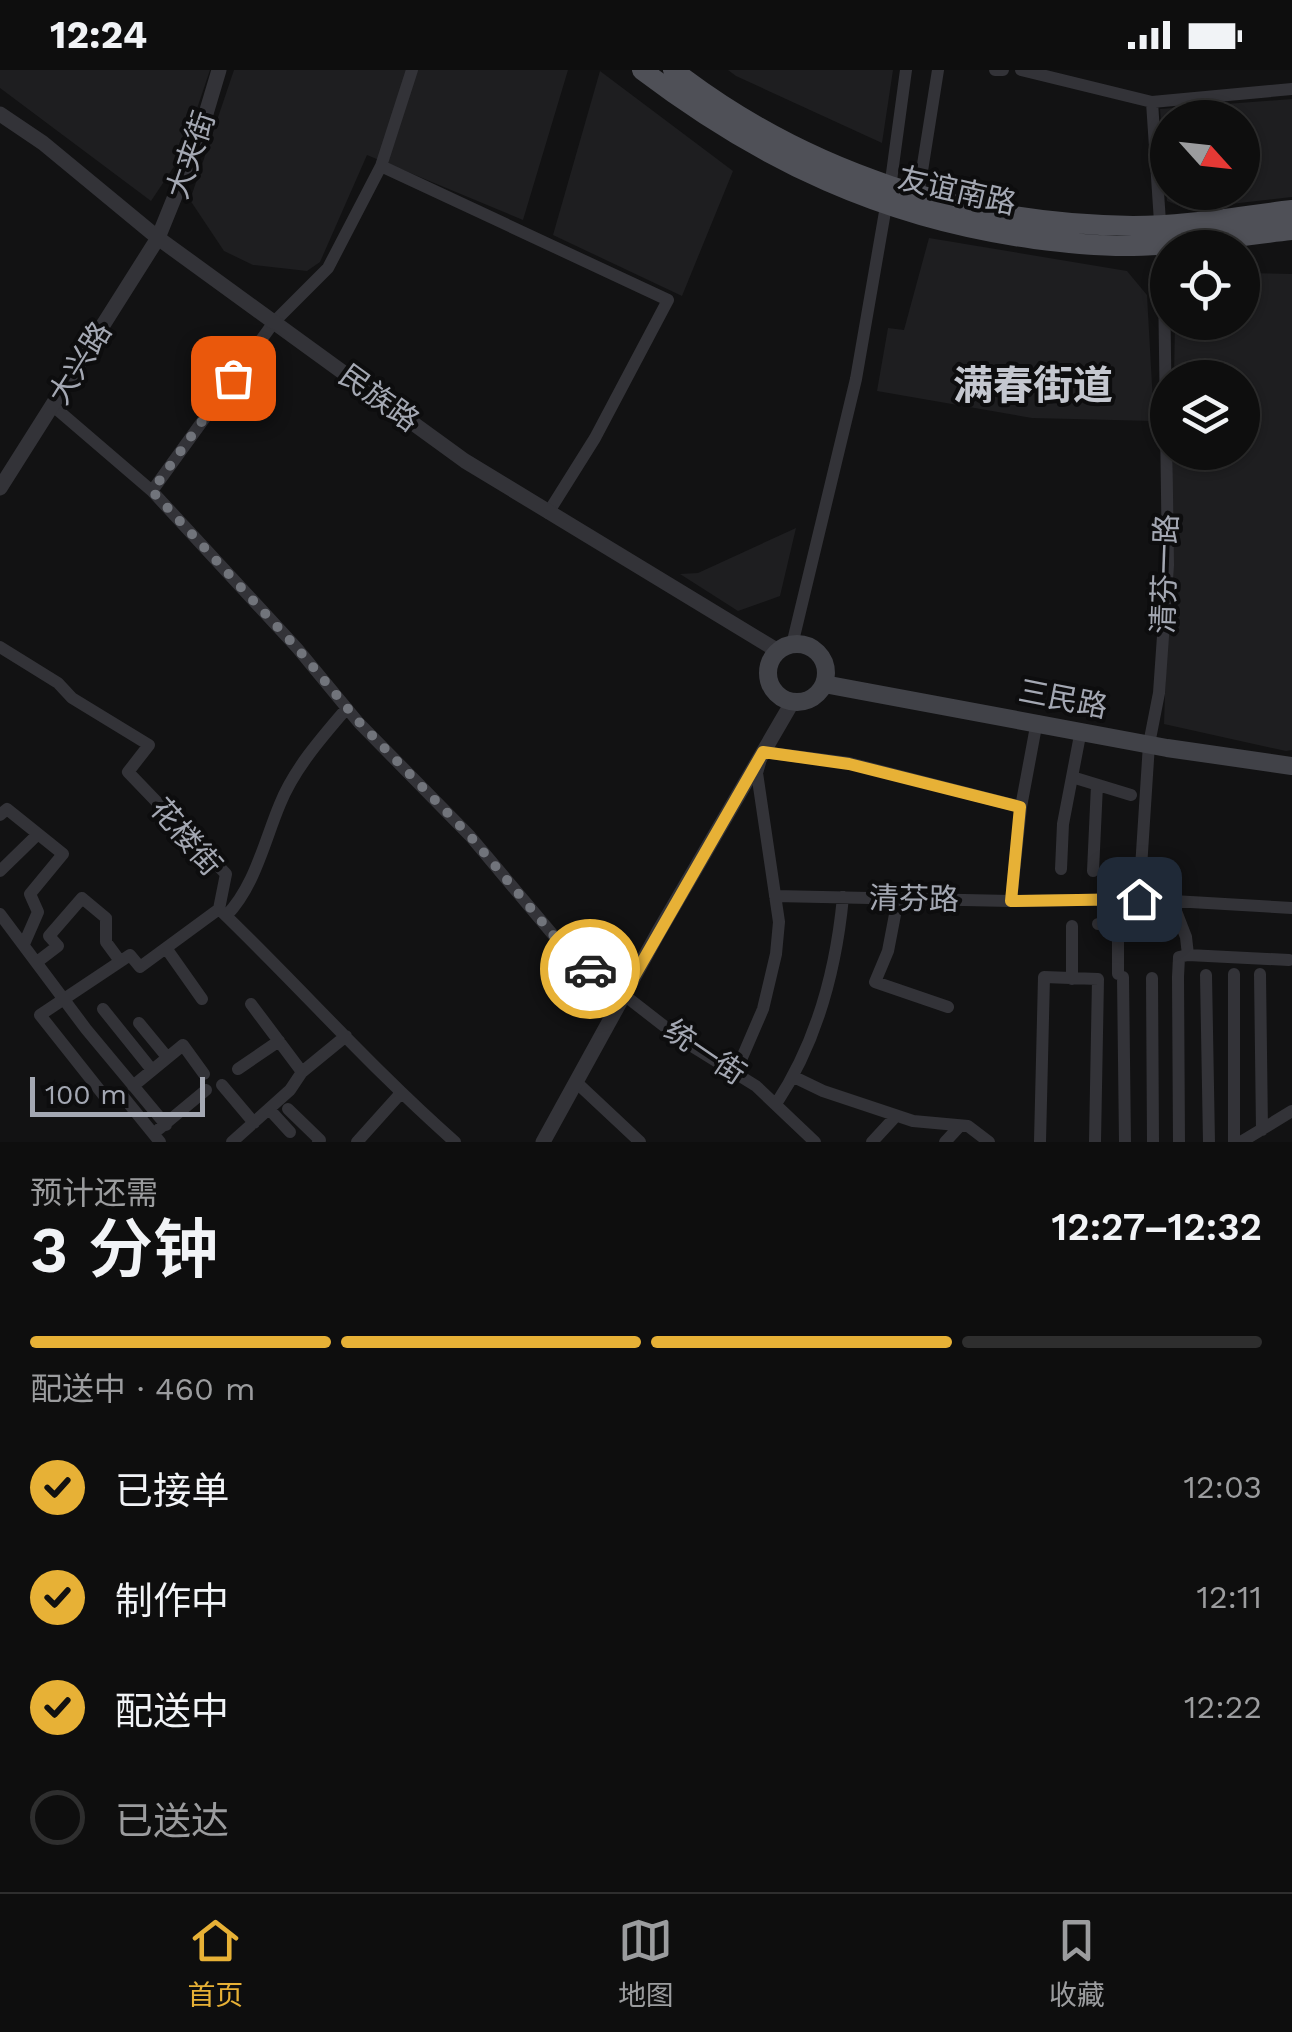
<!DOCTYPE html>
<html lang="zh">
<head>
<meta charset="utf-8">
<style>
  body { margin:0; font-family:"Work Sans","Noto Sans SC",sans-serif; background:#1c1c1c; color:#f1f3f6; height:100vh; display:flex; flex-direction:column; font-size:38px; white-space:nowrap }
  * { box-sizing:border-box; margin:0 }
  p { font-size:32px; color:#9b9c9e }
  .icon { flex:none; width:55px; height:55px; fill:none; stroke:currentColor; stroke-width:2; stroke-linecap:round; stroke-linejoin:round }
  .map { position:relative; height:1072px; overflow:hidden }
  .details { display:flex; flex-direction:column; background:#0e0e0e; flex:1 }
  .details>* { flex:none }
  .needle { width:65px; rotate:117deg }
  .fabs { position:absolute; left:1150px; top:30px; display:grid; gap:20px }
  .fabs a { display:grid; place-items:center; width:110px; height:110px; border-radius:50%; background:#0e0e0e; box-shadow:0 2px 8px #0004,0 0 0 2px #2e2e2e; font-size:50px }
  .scale { position:absolute; left:30px; bottom:25px; width:175px; box-sizing:border-box; padding-left:10px; border:5px solid #a4a8b3; border-top:0; font-size:28px; line-height:35px; white-space:nowrap; color:#a4a8b3; -webkit-text-stroke:8px #0d0d0e; paint-order:stroke }
  .pin { position:absolute; display:grid; place-items:center; width:85px; height:85px; color:#fff; margin:-42px; border-radius:20px; box-shadow:0 5px 15px #0006 }
  .courier { position:absolute; display:grid; place-items:center; width:100px; height:100px; margin:-50px; border:8px solid #e7b136; border-radius:50%; background:#fff; color:#222; box-shadow:0 2px 12px #0007 }
  .headline em { font-style:normal; font-weight:600 }
  .headline div { display:flex; flex-direction:column-reverse }
  .headline { display:flex; align-items:center; justify-content:space-between; height:170px; padding:0 30px }
  h1 { font-size:65px; font-weight:600; line-height:75px }
  .bar { display:grid; grid-template-columns:repeat(4,1fr); gap:15px 10px; align-content:center; height:120px; padding:0 30px }
  .bar i { height:12px; border-radius:8px; background:#2e2e2e }
  .bar .selected { background:#e7b136 }
  .bar p { grid-column:span 4 }
  ol { padding:0 30px; list-style:none }
  li { display:flex; align-items:center; gap:30px; height:110px }
  li p { margin-inline-start:auto }
  li .icon { padding:10px; border-radius:50%; background:#e7b136; color:#111; stroke-width:4 }
  li:last-child { color:#9b9c9e }
  li i { width:55px; height:55px; border:5px solid #2e2e2e; border-radius:50% }
  .status { display:flex; justify-content:space-between; align-items:center; height:70px; padding:0 50px; background:#0e0e0e; direction:ltr }
  .status svg { height:28px; fill:currentColor }
  .dock { display:flex; justify-content:space-around; align-items:center; height:140px; border-top:2px solid #2e2e2e; background:#0e0e0e; font-size:28px; color:#9b9c9e }
  .dock a { display:grid; justify-items:center; gap:5px }
  .dock .selected { color:#e7b136 }
  .map>svg:first-child { display:block }
  .built { fill:#1e1e20; fill-rule:evenodd }
  .lines { fill:none; stroke-linecap:round; stroke-linejoin:round }
  .minor { stroke:#333338; stroke-width:12 }
  .tertiary { stroke:#333338; stroke-width:15 }
  .secondary { stroke:#414248; stroke-width:18 }
  .primary { stroke:#4f5057; stroke-width:20 }
  .done { stroke:#71747b; stroke-width:10; stroke-dasharray:0 18 }
  .route { stroke:#e7b136; stroke-width:12 }
  .labels { text-anchor:middle; stroke-width:8; stroke-linejoin:round; paint-order:stroke }
  .street-label { font-size:30px; fill:#a4a8b3; stroke:#0d0d0e }
  .district-label { font-size:40px; font-weight:bold; fill:#c4c7cf; stroke:#0d0d0e }
</style>
</head>
<body>
<div class="status"><b>12:24</b><svg viewBox="0 0 49 12"><path d="M0 12V9h3v3zM5 12V6h3v6zM10 12V3h3v9zM15 12V0h3v12zM26 1h20v11H26zM47 4h2v5h-2z"/></svg></div>
<div class="map">
<svg width="1292" height="1072" viewBox="0 0 1292 1072">
  <rect width="100%" height="100%" fill="#121213"/>
  <!-- built -->
  <path class="built" d="M0 0H210L181 86 151 131 0 18Z
    M234 0H568L523 150 367 85 320 192 307 201 253 195 224 181 190 130Z
    M728 0H893L882 73 736 6Z
    M600 1 733 101 682 226 553 165Z
    M1292 29V127L1187 139 1167 131 1160 39ZM1168 48H1242V122H1168Z
    M929 168 1127 201 1147 225 1154 351 1032 348 877 321 888 258 904 260Z
    M1243 203 1292 204V680L1286 681 1164 654 1173 383 1242 382V308L1174 307 1175 253 1242 252Z
    M796 458 780 526 738 541 680 504 698 503Z"/>
  <g class="lines">
    <!-- minor -->
    <path class="minor" d="M995 0H1003
      M1021 0 1152 32 1292 19
      M381 96 412 0
      M890 118 906 0
      M918 126 938 0
      M53 336 152 421 297 578 359 653 470 766 565 879 682 970 756 1016 815 1072
      M152 421 274 252 328 198 381 96 668 230 595 368 548 443
      M792 575 856 309 886 136
      M0 577 58 613 72 628 149 675 128 702 226 804 219 839
      M1072 707 1131 725
      M0 745 7 739 63 784 30 824 38 842 24 874
      M1061 799 1063 754 1081 660
      M0 801 38 764
      M1093 801 1097 715
      M775 826 1011 831 1139 829 1292 838
      M898 829 888 881 875 912 948 937
      M1139 829 1149 674 1159 623 1168 495 1164 212 1152 32
      M1011 831 1021 737 1037 651
      M1172 831 1186 867 1188 885 1179 887 1178 907 1179 1072
      M219 839C299 916 372 999 455 1072
      M0 844 86 959 166 1055
      M226 846C255 816 264 772 280 734 294 699 322 667 347 638
      M1098 854 1118 855V904
      M166 878 202 929
      M1188 885 1289 890
      M37 892 58 876 49 866 82 828 106 848V872L120 891
      M1234 904V1072
      M1260 904 1262 1060
      M1206 905 1209 1072
      M1123 907 1125 1072
      M1152 908 1153 1072
      M1072 909V856
      M251 934 302 1002
      M103 939 152 1000
      M139 953 167 987
      M238 999 279 971
      M735 1004 763 939 776 884 779 852 757 703 763 682 849 693 1021 737
      M794 1007 823 1021 913 1051 968 1056 989 1072
      M576 1012 640 1072
      M222 1015 254 1053
      M133 1016 183 975 204 1004
      M776 1034C817 972 836 901 843 827
      M269 1039 290 1062
      M288 1039 320 1070 318 1072
      M159 1059 206 1020
      M160 1072 121 1024 109 1032 40 945 130 885 140 897 219 839
      M232 1072 290 1020 302 1002 346 966
      M357 1072 401 1023
      M872 1072 896 1046
      M945 1072 959 1057
      M1040 1072 1044 907 1098 909 1095 1072
      M1241 1072 1292 1041"/>
    <!-- tertiary -->
    <path class="tertiary" d="M0 44 43 73 158 168 465 391 778 581
      M0 418 158 168 199 67 219 0
      M543 1072 658 863 793 631"/>
    <!-- secondary -->
    <path class="secondary" d="M768 603a29 29 0 1 1 58 0a29 29 0 1 1-58 0Z
      M824 614 1167 678 1292 696"/>
    <!-- primary -->
    <path class="primary" d="M642 0C762 91 885 149 1035 169 1067 173 1101 177 1133 176 1186 175 1239 166 1292 160
      M673 0C806 103 966 154 1133 156 1186 156 1240 146 1292 140"/>
  </g>
  <g class="lines">
    <!-- done -->
    <path class="done" d="M233 308 152 421 297 578 360 653 470 766 565 879 590 899"/>
    <!-- route -->
    <path class="route" d="M590 899 624 924 763 682 849 694 1020 737 1011 831 1139 829"/>
  </g>
  <g class="labels">
    <!-- street labels -->
    <g class="street-label">
      <text transform="translate(191 85) rotate(-71)" y="10">大夹街</text>
      <text transform="translate(957 121) rotate(13)" y="10">友谊南路</text>
      <text transform="translate(80 293) rotate(-58)" y="10">大兴路</text>
      <text transform="translate(379 328) rotate(36)" y="10">民族路</text>
      <text transform="translate(1165 504) rotate(-88)" y="10">清芬一路</text>
      <text transform="translate(1063 629) rotate(11)" y="10">三民路</text>
      <text transform="translate(186 767) rotate(49)" y="10">花楼街</text>
      <text transform="translate(914 829) rotate(1)" y="10">清芬路</text>
      <text transform="translate(705 982) rotate(34)" y="10">统一街</text>
    </g>
    <!-- district labels -->
    <g class="district-label">
      <text x="1033" y="329">满春街道</text>
    </g>
  </g>
</svg>
<div class="fabs">
<a><svg class="needle" viewBox="-14 -14 28 28"><path d="M0-13l5 13h-10z" fill="#e53935"/><path d="M0 13l5-13h-10z" fill="#9b9c9e"/></svg></a>
<a><svg class="icon" aria-label="locate" viewBox="0 0 24 24"><circle cx="12" cy="12" r="6"/><path d="M12 2v4M12 18v4M2 12h4M18 12h4"/></svg></a>
<a><svg class="icon" aria-label="layers" viewBox="0 0 24 24"><path d="M12 4l9 5-9 5-9-5zM3 14l9 5 9-5"/></svg></a>
</div>
<div class="scale">100 m</div>
<div class="pin" style="left:233px;top:308px;background:#ea580c"><svg class="icon" aria-label="bag" viewBox="0 0 24 24"><path d="M5 8h14l-1 12H6zM9 8a3 3 0 0 1 6 0"/></svg></div>
<div class="pin" style="left:1139px;top:829px;background:#1f2937"><svg class="icon" aria-label="home" viewBox="0 0 24 24"><path d="M3 11l9-7 9 7M6 9v11h12V9"/></svg></div>
<div class="courier" style="left:590px;top:899px"><svg class="icon" aria-label="car" viewBox="0 0 24 24"><path d="M5 17H2v-5l4-1 3-4h7l3 4 3 1v5h-3M9 17h6M6 11h13"/><circle cx="7" cy="17" r="2"/><circle cx="17" cy="17" r="2"/></svg></div>
</div>
<section class="details">
<div class="headline"><div><h1>3 分钟</h1><p>预计还需</p></div><em>12:27–12:32</em></div>
<div class="bar"><i class="selected"></i><i class="selected"></i><i class="selected"></i><i></i><p>配送中 · 460 m</p></div>
<ol>
<li><svg class="icon" aria-label="check" viewBox="0 0 24 24"><path d="M5 12l5 5 9-10"/></svg>已接单<p>12:03</p></li>
<li><svg class="icon" aria-label="check" viewBox="0 0 24 24"><path d="M5 12l5 5 9-10"/></svg>制作中<p>12:11</p></li>
<li><svg class="icon" aria-label="check" viewBox="0 0 24 24"><path d="M5 12l5 5 9-10"/></svg>配送中<p>12:22</p></li>
<li><i></i>已送达</li>
</ol>
</section>
<nav class="dock">
<a class="selected"><svg class="icon" aria-label="home" viewBox="0 0 24 24"><path d="M3 11l9-7 9 7M6 9v11h12V9"/></svg>首页</a>
<a><svg class="icon" aria-label="map" viewBox="0 0 24 24"><path d="M3 6l6-2 6 2 6-2v14l-6 2-6-2-6 2zM9 4v14M15 6v14"/></svg>地图</a>
<a><svg class="icon" aria-label="saved" viewBox="0 0 24 24"><path d="M7 4h10v16l-5-4-5 4z"/></svg>收藏</a>
</nav>
</body>
</html>
